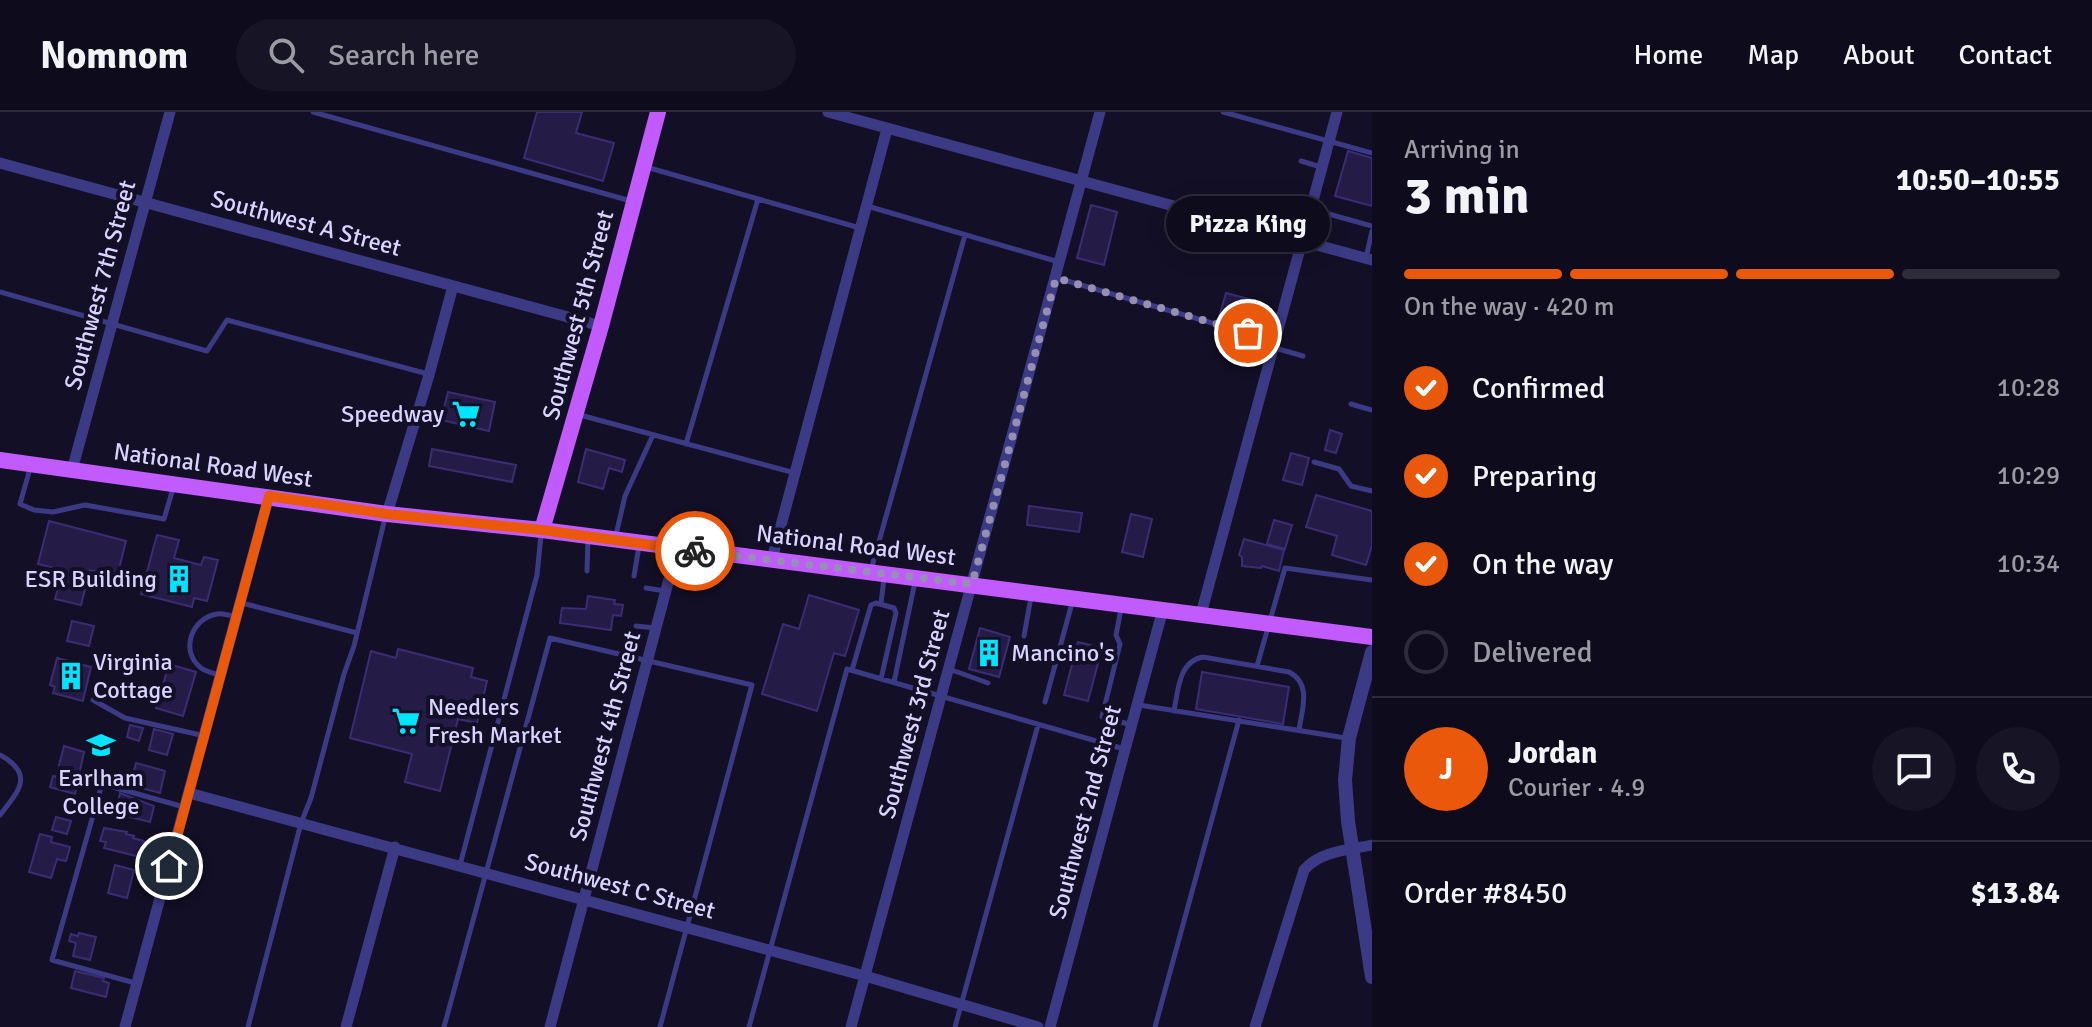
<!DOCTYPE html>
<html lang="en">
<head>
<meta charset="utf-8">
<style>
  body { margin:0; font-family:Signika,sans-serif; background:#171425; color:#f1f3f6; height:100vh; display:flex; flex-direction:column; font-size:30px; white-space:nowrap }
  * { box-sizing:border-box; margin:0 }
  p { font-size:26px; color:#9b9ba3 }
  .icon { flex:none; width:44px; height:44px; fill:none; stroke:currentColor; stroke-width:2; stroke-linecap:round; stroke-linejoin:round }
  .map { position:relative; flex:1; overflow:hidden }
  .side { display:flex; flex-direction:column; background:#0e0b1c; width:720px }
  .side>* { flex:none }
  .pin { position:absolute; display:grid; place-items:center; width:68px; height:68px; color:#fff; margin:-34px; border:4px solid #fff; border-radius:50%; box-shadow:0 2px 8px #0007 }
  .courier { position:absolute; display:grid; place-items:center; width:80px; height:80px; margin:-40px; border:6px solid #ea580c; border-radius:50%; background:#fff; color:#222; box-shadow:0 2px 10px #0007 }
  .bubble { position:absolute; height:56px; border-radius:28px; background:#0e0b1c; box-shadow:0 4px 20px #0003,0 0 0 2px #2e2b3b; font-size:26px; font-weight:700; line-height:56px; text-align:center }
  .summary em { font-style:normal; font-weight:700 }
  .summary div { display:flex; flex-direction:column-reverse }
  .summary { display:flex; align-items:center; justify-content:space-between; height:136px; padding:0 32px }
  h1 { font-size:52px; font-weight:700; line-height:60px }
  .bar { display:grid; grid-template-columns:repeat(4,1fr); gap:12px 8px; align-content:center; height:96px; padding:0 32px }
  .bar i { height:10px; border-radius:6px; background:#2e2b3b }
  .bar .selected { background:#ea580c }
  .bar p { grid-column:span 4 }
  .line { display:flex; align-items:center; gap:20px; padding:0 32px; border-top:2px solid #2e2b3b }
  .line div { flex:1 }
  .round { display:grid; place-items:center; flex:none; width:84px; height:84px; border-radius:42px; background:#171425 }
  ol { padding:0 32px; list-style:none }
  li { display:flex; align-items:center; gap:24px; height:88px }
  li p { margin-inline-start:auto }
  li .icon { padding:8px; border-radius:50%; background:#ea580c; color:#fff; stroke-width:4 }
  li:last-child { color:#9b9ba3 }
  li i { width:44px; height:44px; border:4px solid #2e2b3b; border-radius:50% }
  header { display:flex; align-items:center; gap:48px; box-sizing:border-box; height:112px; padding:0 40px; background:#0e0b1c; border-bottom:2px solid #2e2b3b }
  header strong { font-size:38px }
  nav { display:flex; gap:44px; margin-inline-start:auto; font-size:28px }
  .search { width:560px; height:72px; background:#171425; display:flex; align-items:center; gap:20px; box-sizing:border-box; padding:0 28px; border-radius:44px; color:#9b9ba3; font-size:30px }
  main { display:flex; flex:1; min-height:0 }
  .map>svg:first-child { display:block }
  .building { fill:#241b47; stroke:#3b2d73; stroke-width:2 }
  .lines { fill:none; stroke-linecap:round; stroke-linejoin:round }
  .service { stroke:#3d3a85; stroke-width:5 }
  .minor { stroke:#3d3a85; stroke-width:11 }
  .tertiary { stroke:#3d3a85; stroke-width:14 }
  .primary { stroke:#c25bff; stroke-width:16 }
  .done { stroke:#948fb3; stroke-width:8; stroke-dasharray:0 14.4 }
  .route { stroke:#ea580c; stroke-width:10 }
  .labels { text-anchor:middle; stroke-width:8; stroke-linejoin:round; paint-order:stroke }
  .street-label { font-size:24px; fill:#d9d4ff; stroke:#130f26 }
  .poi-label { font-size:24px; fill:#d9d4ff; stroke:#130f26; text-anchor:start }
</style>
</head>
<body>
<header>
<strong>Nomnom</strong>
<div class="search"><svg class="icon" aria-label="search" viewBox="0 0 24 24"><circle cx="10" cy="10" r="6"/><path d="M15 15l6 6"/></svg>Search here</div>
<nav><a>Home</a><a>Map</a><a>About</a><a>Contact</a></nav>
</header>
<main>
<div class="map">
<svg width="1372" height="915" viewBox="0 0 1372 915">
  <rect width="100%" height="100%" fill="#130f26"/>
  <!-- building -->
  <path class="building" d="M537 0H582L576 21 614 31 603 69 524 46Z
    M1348 39 1372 46V94L1335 84Z
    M1091 93 1117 100 1104 153 1077 146Z
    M1226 181 1260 190 1253 218 1218 208Z
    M448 280 495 290 489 319 441 308Z
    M1330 318 1342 322 1336 341 1325 338Z
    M432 337 516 353 512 370 429 354Z
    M586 337 625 348 622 360 609 356 603 377 578 370Z
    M1291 341 1309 346 1302 373 1283 368Z
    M1316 383 1372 399V433L1366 453 1332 443 1337 424 1306 415Z
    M1029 394 1082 401 1079 420 1027 413Z
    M1131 402 1152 407 1143 445 1122 440Z
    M1274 408 1292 413 1285 437 1267 432Z
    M49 409 126 429 117 465 90 458 81 493 55 487 63 458 38 452Z
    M157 423 179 428 174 446 201 453 204 445 218 448 207 489 194 486 192 495 141 482Z
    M1244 427 1284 438 1279 459 1262 454 1261 456 1242 454V445L1239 443Z
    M809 483 859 498 845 544 834 541 817 599 762 582 783 512 799 517Z
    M588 484 615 488 614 492 623 493 621 504 613 503 611 518 560 511 562 496 586 497Z
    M72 509 94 514 89 534 67 529Z
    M980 516 1010 525 999 565 969 557Z
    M1078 530 1102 536 1088 589 1064 583Z
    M398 537 473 556 471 565 487 569 477 611 458 607 440 679 405 670 412 642 350 626 371 539 396 546Z
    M57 546 91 555 83 589 53 581 55 575 50 573Z
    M169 552 196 560 183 604 156 596Z
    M1202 560 1289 575 1283 612 1196 597Z
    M130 613 143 616 139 629 127 625Z
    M154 617 173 622 167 643 149 638Z
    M64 634 84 640 75 682 50 675 53 664 56 665Z
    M136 651 165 659 160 681 134 674 137 664 133 662Z
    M120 681 154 694 150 710 126 704 128 698 117 695Z
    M56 705 71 709 67 722 52 718Z
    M104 716 127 720 126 722 134 724 133 726 144 729 140 745 104 736 106 730 100 729Z
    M40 722 52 725 51 730 70 735 66 749 57 747 51 766 29 760Z
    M115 753 134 758 127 786 108 781Z
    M79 821 96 825 90 848 73 844 76 831 69 829 71 822 78 824Z
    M75 859 104 866 103 869 109 871 106 885 71 876Z"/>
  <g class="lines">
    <!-- service -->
    <path class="service" d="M313 0 631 89
      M1223 0 1372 41
      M1301 49 1321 55
      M646 55 860 116
      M1290 88 1311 94
      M867 94 1059 150
      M1311 97 1372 114
      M1366 146 1372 119
      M1057 166 1274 229
      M0 180 207 239 227 208 428 262
      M1275 236 1303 244
      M1351 292 1372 298
      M580 303 795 361
      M686 332 758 87
      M1314 350 1339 357 1351 374 1372 379
      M31 353 20 392 34 398 53 400 85 393 164 407 174 373
      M616 423 625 384 653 323
      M871 458 965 123
      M587 459 588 425
      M634 464 639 434
      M646 476 665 479
      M242 491 357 521
      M881 492 884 465
      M1121 497 1116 523 1120 532 1102 605 1132 613
      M636 514 655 516
      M1024 524 1031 485
      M1257 554 1285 456 1372 468
      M949 557 988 571
      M852 558 871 493 876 491 894 496 896 501 881 567
      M218 563C213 561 205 559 201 556 179 539 192 506 217 502 223 501 229 503 236 505
      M894 570 915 470
      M93 588 125 606 205 624
      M1045 590 1072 491
      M1139 593 1346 626
      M1174 599C1178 578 1179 549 1203 545L1289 560C1312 572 1302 597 1299 618
      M0 643C35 662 19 679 0 703
      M460 753 537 463 541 423
      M135 871 52 848 102 672 184 695
      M248 915 301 711 311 686 344 562 354 534 385 406
      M444 915 550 526 752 573 660 915
      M749 915 847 557 1124 637
      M955 915 1038 613
      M1155 915 1239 608"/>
    <!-- minor -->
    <path class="minor" d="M828 0 1372 148
      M0 51 601 214
      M72 358 170 0
      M387 402 429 263 453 174
      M772 447 887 17
      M1201 502 1337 0
      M189 681 865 864 1038 915
      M125 915 269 384
      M346 915 395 735
      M550 915 677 437
      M851 915 1100 0
      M1050 915 1163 497
      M1255 915 1304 758C1320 739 1349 738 1372 733"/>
    <!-- tertiary -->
    <path class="tertiary" d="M1372 540 1349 626 1345 668 1348 709 1372 865"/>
    <!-- primary -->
    <path class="primary" d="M0 348 387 402 542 418 1372 525
      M542 418 601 214 658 0"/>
  </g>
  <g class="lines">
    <!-- done -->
    <path class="done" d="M695 439 972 472 1056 166 1248 221"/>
    <!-- route -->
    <path class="route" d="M169 754 269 384 387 402 542 418 695 439"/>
  </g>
  <!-- icons -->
  <defs>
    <symbol id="supermarket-bare" viewBox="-9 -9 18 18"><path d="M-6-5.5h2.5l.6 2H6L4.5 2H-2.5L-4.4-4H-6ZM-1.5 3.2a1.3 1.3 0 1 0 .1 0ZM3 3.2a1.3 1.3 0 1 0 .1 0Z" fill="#00e5ff" stroke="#130f26" stroke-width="2.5" paint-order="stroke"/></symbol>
    <symbol id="building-bare" viewBox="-9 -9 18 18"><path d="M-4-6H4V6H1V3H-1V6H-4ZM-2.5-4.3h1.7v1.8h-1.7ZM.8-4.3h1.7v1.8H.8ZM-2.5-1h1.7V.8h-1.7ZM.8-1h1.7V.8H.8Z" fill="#00e5ff" stroke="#130f26" stroke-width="2.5" paint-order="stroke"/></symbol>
    <symbol id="university-bare" viewBox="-9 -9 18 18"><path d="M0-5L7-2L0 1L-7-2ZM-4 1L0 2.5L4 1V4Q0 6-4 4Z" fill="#00e5ff" stroke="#130f26" stroke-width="2.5" paint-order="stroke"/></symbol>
  </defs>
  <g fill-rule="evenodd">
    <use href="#supermarket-bare" x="446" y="282" width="40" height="40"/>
    <use href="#building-bare" x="159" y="447" width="40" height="40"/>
    <use href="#building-bare" x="969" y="521" width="40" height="40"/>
    <use href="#building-bare" x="51" y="544" width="40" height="40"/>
    <use href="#supermarket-bare" x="386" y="589" width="40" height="40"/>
    <use href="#university-bare" x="81" y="613" width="40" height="40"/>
  </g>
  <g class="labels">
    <!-- street labels -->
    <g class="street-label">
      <text transform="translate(306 111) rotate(15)" y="8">Southwest A Street</text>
      <text transform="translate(100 173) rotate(-75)" y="8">Southwest 7th Street</text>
      <text transform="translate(578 203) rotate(-75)" y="8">Southwest 5th Street</text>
      <text transform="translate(213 353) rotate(8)" y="8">National Road West</text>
      <text transform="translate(856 433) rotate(7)" y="8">National Road West</text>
      <text transform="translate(914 602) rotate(-75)" y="8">Southwest 3rd Street</text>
      <text transform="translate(605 624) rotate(-75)" y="8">Southwest 4th Street</text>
      <text transform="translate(1085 700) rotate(-75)" y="8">Southwest 2nd Street</text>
      <text transform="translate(620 774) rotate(15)" y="8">Southwest C Street</text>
    </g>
    <!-- poi labels -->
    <g class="poi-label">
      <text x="444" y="310" text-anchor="end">Speedway</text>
      <text x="157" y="475" text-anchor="end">ESR Building</text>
      <text x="1011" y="549">Mancino's</text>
      <text x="93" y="558">Virginia<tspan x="93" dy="28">Cottage</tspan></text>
      <text x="428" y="603">Needlers<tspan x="428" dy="28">Fresh Market</tspan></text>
      <text x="101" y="674" text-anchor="middle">Earlham<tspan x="101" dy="28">College</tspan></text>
    </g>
  </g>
</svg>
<div class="pin" style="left:1248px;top:221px;background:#ea580c"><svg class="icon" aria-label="bag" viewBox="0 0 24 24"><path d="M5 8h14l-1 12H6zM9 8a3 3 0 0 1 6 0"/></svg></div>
<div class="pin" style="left:169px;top:754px;background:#1f2937"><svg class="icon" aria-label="home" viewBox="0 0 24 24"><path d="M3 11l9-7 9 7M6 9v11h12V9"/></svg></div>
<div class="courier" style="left:695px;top:439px"><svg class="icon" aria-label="bike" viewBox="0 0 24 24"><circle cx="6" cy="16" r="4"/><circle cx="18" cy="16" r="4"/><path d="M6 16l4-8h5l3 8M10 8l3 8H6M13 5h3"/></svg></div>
<div class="bubble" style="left:1166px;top:84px;width:164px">Pizza King</div>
</div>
<section class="side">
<div class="summary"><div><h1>3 min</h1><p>Arriving in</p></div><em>10:50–10:55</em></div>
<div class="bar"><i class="selected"></i><i class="selected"></i><i class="selected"></i><i></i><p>On the way · 420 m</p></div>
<ol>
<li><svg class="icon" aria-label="check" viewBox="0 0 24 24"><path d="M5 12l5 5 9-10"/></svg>Confirmed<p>10:28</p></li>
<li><svg class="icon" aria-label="check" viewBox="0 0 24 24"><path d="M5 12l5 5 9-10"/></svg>Preparing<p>10:29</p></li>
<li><svg class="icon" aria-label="check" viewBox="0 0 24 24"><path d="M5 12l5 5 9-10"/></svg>On the way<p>10:34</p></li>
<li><i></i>Delivered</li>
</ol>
<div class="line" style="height:144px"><b class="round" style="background:#ea580c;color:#fff">J</b><div><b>Jordan</b><p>Courier · 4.9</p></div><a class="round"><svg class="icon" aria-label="chat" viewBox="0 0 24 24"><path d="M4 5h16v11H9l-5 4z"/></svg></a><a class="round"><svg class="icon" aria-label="phone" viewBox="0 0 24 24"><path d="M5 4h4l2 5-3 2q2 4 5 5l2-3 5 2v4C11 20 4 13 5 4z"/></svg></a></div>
<div class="line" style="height:104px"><div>Order #8450</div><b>$13.84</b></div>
</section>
</main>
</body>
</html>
